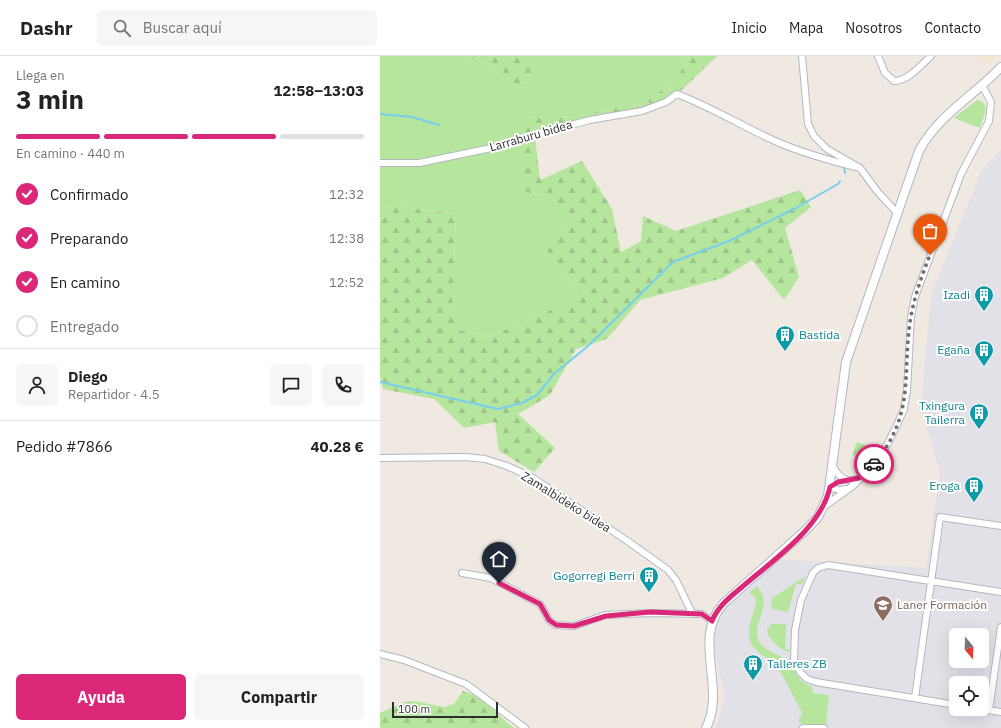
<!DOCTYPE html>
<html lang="es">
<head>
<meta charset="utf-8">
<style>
  body { margin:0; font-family:"IBM Plex Sans",sans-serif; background:#f6f6f6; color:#222; height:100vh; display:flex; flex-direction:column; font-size:15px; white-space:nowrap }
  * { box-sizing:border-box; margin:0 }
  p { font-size:13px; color:#767676 }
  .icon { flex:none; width:22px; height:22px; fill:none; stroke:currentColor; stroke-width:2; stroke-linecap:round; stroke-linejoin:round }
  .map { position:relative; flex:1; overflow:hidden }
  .sheet { display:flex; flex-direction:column; background:#fff; width:380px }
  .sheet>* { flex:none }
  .needle { width:26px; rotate:161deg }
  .buttons { position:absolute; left:569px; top:572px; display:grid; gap:8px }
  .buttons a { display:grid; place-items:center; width:40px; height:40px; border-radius:6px; background:#fff; box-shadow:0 4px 16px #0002; font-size:20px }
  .scale { position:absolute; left:12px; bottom:10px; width:106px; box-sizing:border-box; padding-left:4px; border:2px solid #2e2e2e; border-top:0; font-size:11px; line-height:14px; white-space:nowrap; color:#2e2e2e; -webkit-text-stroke:3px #fff; paint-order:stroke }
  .pin { position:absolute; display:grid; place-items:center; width:34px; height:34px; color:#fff; margin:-41px -17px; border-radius:50% 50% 50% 0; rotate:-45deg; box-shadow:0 0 4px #0007 }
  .pin .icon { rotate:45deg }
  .courier { position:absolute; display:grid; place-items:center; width:40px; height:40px; margin:-20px; border:3px solid #db2777; border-radius:50%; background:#fff; color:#222; box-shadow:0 1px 5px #0007 }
  .headline em { font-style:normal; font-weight:700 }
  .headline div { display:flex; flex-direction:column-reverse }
  .headline { display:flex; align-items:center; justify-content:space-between; height:68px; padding:0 16px }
  h1 { font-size:26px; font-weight:700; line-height:30px }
  .bar { display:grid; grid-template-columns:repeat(4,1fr); gap:6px 4px; align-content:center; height:48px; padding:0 16px }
  .bar i { height:5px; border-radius:3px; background:#e0e0e0 }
  .bar .on { background:#db2777 }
  .bar p { grid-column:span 4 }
  .line { display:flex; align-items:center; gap:10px; padding:0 16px; border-top:1px solid #e0e0e0 }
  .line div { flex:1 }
  .round { display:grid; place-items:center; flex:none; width:42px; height:42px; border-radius:6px; background:#f6f6f6 }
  ol { padding:0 16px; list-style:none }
  li { display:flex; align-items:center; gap:12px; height:44px }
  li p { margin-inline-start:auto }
  li .icon { padding:4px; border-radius:50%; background:#db2777; color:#fff; stroke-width:4 }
  li:last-child { color:#767676 }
  li i { width:22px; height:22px; border:2px solid #e0e0e0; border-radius:50% }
  .action { display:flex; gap:8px; margin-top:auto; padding:8px 16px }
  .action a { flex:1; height:46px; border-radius:6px; background:#db2777; color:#fff; font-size:16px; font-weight:700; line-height:46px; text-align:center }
  .action a+a { background:#f6f6f6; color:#222 }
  header { display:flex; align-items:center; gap:24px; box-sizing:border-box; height:56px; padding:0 20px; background:#fff; border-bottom:1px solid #e0e0e0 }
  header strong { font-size:19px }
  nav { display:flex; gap:22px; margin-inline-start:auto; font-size:14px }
  .search { width:280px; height:36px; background:#f6f6f6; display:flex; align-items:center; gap:10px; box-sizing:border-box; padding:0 14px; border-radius:6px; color:#767676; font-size:15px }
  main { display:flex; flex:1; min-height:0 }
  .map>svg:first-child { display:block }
  .industrial { fill:#e3e1e8; fill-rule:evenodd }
  .education { fill:#f0e6d1 }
  .grass { fill:#b6e59e }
  .forest { fill:url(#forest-firs) }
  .park { fill:url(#park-tufts) }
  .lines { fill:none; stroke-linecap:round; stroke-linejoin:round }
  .stream { stroke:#75cff0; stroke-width:2 }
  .minor-casing { stroke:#b4b7c1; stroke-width:8 }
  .tertiary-casing { stroke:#b4b7c1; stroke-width:10 }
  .minor { stroke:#fff; stroke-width:6 }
  .tertiary { stroke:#fff; stroke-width:8 }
  .done { stroke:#726f6d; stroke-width:4; stroke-dasharray:0 7.2 }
  .route { stroke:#db2777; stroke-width:5 }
  .labels { text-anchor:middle; stroke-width:4; stroke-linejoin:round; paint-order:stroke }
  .street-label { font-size:12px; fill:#2e2e2e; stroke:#fff }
  .culture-label { font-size:12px; fill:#0d838f; stroke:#fff; text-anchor:end }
  .education-label { font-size:12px; fill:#785e54; stroke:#fff; text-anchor:start }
</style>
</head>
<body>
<header>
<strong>Dashr</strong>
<div class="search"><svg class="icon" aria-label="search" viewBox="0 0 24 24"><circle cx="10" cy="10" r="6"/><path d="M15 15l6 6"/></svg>Buscar aquí</div>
<nav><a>Inicio</a><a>Mapa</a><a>Nosotros</a><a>Contacto</a></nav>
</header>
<main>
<section class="sheet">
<div class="headline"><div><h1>3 min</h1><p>Llega en</p></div><em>12:58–13:03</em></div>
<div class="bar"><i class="on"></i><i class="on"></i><i class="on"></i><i></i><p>En camino · 440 m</p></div>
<ol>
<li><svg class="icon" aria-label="check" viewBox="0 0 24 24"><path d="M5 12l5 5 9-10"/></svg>Confirmado<p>12:32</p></li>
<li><svg class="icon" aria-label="check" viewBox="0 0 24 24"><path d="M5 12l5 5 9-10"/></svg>Preparando<p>12:38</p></li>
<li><svg class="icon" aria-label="check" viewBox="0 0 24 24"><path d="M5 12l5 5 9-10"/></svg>En camino<p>12:52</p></li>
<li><i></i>Entregado</li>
</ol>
<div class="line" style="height:72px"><a class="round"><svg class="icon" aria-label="person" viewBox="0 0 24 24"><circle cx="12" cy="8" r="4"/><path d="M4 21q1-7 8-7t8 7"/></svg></a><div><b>Diego</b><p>Repartidor · 4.5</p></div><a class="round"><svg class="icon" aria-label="chat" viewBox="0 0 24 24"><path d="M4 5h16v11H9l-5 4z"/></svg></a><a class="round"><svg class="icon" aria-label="phone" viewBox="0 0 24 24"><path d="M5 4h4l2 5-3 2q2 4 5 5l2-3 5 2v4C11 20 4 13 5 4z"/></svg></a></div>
<div class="line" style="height:52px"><div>Pedido #7866</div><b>40.28 €</b></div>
<div class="action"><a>Ayuda</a><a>Compartir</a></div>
</section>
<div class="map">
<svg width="621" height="672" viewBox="0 0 621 672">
  <defs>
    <pattern id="forest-firs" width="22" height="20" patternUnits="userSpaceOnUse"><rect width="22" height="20" fill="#b6e59e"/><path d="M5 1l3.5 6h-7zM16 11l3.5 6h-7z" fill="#9dc588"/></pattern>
    <pattern id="park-tufts" width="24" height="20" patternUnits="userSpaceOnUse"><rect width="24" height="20" fill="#b6e59e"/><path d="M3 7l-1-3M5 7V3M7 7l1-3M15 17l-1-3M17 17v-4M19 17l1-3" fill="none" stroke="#9dc588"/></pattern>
  </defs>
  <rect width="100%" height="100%" fill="#efe9e1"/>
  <!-- industrial -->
  <path class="industrial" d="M621 94V672H336L345 640 332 585 336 565 348 547 396 503 546 512 560 417 541 352 551 239 602 113ZM576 579H602V605H576ZM576 627H602V653H576Z"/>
  <!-- education -->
  <path class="education" d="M595 0H616L610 8Z"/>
  <!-- grass -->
  <path class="grass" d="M0 0H82L101 5 130 28 147 26 158 0H308L297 24 269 43 268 51 251 48 199 60 146 62 155 81 145 136 171 141 191 159 167 195 198 235 178 251 108 281 80 274 72 259 76 158 9 149 0 166Z
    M597 44C612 47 603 62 600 72L574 62Z
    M426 520 422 528H416L408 556 392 553 391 546 392 542Z
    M377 530C396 553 367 568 381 588 388 597 400 598 407 605 418 616 415 624 432 631L433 637 449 639 446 670 431 668 423 669 418 664 422 659 421 654C414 643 403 617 395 609 386 600 370 594 369 580 367 567 377 555 376 542L369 537Z
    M391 568H406L405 593H410L409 596C401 595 387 582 387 574Z"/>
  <!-- forest -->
  <path class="forest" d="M82 0H158L147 26 130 28 101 5Z
    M308 0H337L304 32 278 52 149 78 145 75 146 62 199 60 251 48 268 51 269 43 297 24Z
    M155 81 160 124 202 105 232 153 241 196 261 185 263 160 296 175 420 134 431 151 405 172 419 221 404 244 372 204 343 222 260 244 227 283 196 293 170 339 138 358 175 392 154 416 119 395 115 366 84 372 54 343 3 333 0 320V166L9 149 76 158 72 259 80 274 108 281 178 251 198 235 167 195 191 159 171 141 145 136 139 111 140 84Z
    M83 635C105 641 117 659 134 672H0V657L22 647 34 645 64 651 74 648Z"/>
  <!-- park -->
  <path class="park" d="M477 386 486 389 482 398H480L478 402 472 399Z"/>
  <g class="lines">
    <!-- stream -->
    <path class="stream" d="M0 58 32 61 59 69
      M464 110 465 117
      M0 326 118 353 142 347 157 339 174 318 208 290 293 206 349 185 414 153 458 128 460 125"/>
    <defs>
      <path id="minor" d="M422 0 428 68 434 80 447 93 480 112 497 135 517 157
        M498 0 505 17 514 25C528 25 541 9 551 0
        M0 107H39L116 91 145 81 210 64 262 55 286 46 297 38C331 51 362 70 395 85 422 97 451 105 480 112
        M0 402 85 401 105 403 127 410 153 422 246 484 288 514 296 524 312 557
        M453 410C459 422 467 428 480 422
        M450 431 459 434 466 433
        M445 450 474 429 495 407 506 391 517 369 524 353 527 334 531 261 535 241 581 118 609 65 611 46 602 29
        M82 517 111 522 160 548 169 564 175 569 194 570 225 559 270 557 322 558 332 565
        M0 598 24 604 86 628 145 672
        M535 642 560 461 621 470
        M576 649 436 626 427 623 420 616 414 605 415 574 421 544 433 517 438 512 448 509 621 536
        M601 653 621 656
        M609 654 621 571
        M423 672H444"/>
      <path id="tertiary" d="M326 672C347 632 311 582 344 547L426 474 438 461 448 440 466 306 539 95C558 59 594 40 621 11"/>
    </defs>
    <!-- minor casing -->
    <use href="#minor" class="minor-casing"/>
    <!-- tertiary casing -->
    <use href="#tertiary" class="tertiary-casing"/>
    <!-- minor -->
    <use href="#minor" class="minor"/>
    <!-- tertiary -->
    <use href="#tertiary" class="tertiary"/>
  </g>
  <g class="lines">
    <!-- done -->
    <path class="done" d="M494 408C537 356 521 318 531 260 535 239 542 219 550 199"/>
    <!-- route -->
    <path class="route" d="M119 527 160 548 169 564 176 569 194 570 226 560 270 556 322 558 332 565C338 550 350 541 362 531 393 504 441 472 450 431L458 426 479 422 494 408"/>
  </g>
  <!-- icons -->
  <defs>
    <symbol id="building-pin" viewBox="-11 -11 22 30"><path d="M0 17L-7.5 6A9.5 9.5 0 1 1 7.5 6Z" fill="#0f9aa8" stroke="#fff"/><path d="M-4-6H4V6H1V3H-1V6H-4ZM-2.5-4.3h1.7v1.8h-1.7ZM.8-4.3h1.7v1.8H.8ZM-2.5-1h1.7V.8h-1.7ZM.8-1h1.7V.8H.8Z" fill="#fff"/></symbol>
    <symbol id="school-pin" viewBox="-11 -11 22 30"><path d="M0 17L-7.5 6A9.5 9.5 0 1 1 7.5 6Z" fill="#8d6e63" stroke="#fff"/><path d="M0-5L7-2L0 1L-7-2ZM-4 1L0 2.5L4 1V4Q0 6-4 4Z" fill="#fff"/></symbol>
  </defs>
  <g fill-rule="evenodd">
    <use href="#building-pin" x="593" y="228" width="22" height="30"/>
    <use href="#building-pin" x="394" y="268" width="22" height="30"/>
    <use href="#building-pin" x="593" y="283" width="22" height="30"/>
    <use href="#building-pin" x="588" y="346" width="22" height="30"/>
    <use href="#building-pin" x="583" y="419" width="22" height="30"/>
    <use href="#building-pin" x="258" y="509" width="22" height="30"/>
    <use href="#school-pin" x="492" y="538" width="22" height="30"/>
    <use href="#building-pin" x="362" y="597" width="22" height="30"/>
  </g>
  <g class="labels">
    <!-- street labels -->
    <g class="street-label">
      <text transform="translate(151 80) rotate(-16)" y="4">Larraburu bidea</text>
      <text transform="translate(186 446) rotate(32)" y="4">Zamalbideko bidea</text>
    </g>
    <!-- culture labels -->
    <g class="culture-label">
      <text x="590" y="243">Izadi</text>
      <text x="419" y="283" text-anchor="start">Bastida</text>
      <text x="590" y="298">Egaña</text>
      <text x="585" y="354">Txingura<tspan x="585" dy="14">Tailerra</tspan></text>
      <text x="580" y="434">Eroga</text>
      <text x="255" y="524">Gogorregi Berri</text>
      <text x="387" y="612" text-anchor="start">Talleres ZB</text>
    </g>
    <!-- education labels -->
    <g class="education-label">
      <text x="517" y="553">Laner Formación</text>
    </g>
  </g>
</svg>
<div class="buttons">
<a><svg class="needle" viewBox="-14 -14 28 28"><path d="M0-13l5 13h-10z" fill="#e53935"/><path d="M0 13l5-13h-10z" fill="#767676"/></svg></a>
<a><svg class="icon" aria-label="locate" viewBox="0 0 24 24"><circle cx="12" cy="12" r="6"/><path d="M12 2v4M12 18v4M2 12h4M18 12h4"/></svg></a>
</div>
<div class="scale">100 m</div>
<div class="pin" style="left:550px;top:199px;background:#ea580c"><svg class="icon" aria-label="bag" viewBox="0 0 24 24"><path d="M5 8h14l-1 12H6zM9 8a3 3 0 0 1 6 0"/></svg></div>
<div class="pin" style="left:119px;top:527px;background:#1f2937"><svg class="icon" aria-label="home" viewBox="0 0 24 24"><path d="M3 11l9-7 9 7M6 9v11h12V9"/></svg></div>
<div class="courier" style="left:494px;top:408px"><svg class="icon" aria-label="car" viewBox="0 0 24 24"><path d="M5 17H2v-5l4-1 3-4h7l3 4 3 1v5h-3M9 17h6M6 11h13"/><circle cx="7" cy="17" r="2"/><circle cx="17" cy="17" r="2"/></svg></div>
</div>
</main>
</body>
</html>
